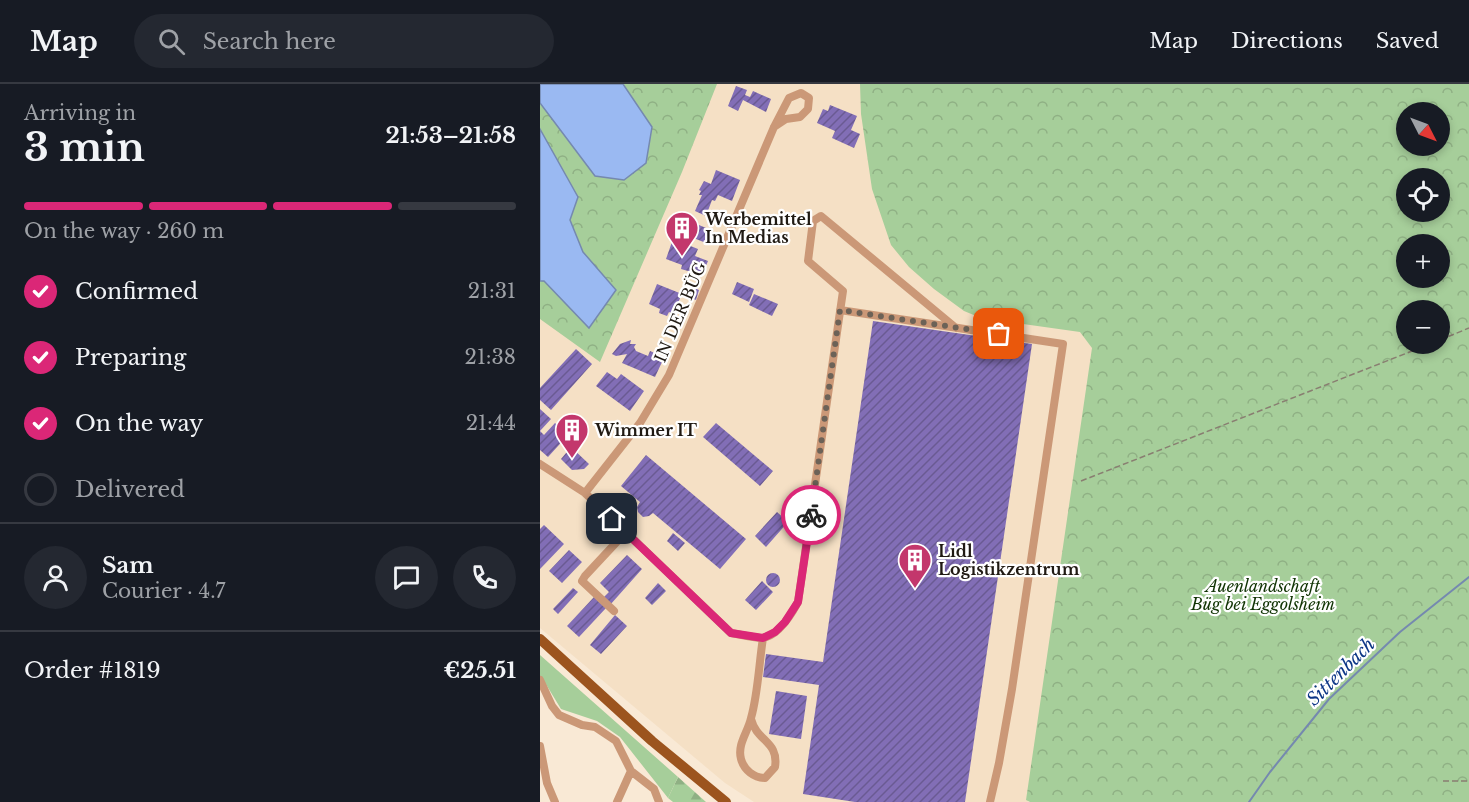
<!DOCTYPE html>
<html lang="en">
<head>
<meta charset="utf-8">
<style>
  body { margin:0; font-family:"Libre Baskerville",serif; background:#242831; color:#f1f3f6; height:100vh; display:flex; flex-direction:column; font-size:22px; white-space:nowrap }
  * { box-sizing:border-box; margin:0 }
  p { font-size:20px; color:#9ea1a6 }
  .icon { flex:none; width:33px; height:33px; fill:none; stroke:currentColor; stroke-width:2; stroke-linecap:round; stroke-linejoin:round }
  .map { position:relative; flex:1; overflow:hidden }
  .panel { display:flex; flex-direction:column; background:#171b24; width:540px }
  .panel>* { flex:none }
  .needle { width:39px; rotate:132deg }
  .controls { position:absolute; left:856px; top:18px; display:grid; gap:12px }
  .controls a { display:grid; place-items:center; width:54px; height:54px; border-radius:50%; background:#171b24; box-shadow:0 3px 9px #0003; font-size:30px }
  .pin { position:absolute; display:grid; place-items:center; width:51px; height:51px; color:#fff; margin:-26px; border-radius:12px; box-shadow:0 3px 9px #0006 }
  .courier { position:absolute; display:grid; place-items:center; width:60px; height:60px; margin:-30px; border:4px solid #db2777; border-radius:50%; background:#fff; color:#222; box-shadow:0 2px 8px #0007 }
  .summary em { font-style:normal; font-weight:700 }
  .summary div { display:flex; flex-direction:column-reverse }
  .summary { display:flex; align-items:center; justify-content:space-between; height:102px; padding:0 24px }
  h1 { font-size:39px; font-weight:700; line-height:45px }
  .bar { display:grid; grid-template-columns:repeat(4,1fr); gap:9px 6px; align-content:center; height:72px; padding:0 24px }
  .bar i { height:8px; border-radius:4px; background:#363941 }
  .bar .on { background:#db2777 }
  .bar p { grid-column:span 4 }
  .line { display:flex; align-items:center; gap:15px; padding:0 24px; border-top:2px solid #363941 }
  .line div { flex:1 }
  .round { display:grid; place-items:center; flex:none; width:63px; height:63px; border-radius:32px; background:#242831 }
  ol { padding:0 24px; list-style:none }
  li { display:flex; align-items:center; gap:18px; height:66px }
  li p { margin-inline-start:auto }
  li .icon { padding:6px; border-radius:50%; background:#db2777; color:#fff; stroke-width:4 }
  li:last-child { color:#9ea1a6 }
  li i { width:33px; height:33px; border:3px solid #363941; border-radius:50% }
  header { display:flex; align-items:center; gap:36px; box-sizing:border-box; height:84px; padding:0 30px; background:#171b24; border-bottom:2px solid #363941 }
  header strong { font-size:28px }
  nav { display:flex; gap:33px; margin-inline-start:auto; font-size:21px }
  .search { width:420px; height:54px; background:#242831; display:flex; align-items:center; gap:15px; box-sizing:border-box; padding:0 21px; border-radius:33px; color:#9ea1a6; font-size:22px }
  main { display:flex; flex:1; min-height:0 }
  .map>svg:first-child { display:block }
  .built { fill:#f5e0c5 }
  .green { fill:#a6ce9a }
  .forest { fill:url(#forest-firs) }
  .park { fill:url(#park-crowns); fill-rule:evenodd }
  .water { fill:#9ab9f2; stroke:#7589af; stroke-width:1.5 }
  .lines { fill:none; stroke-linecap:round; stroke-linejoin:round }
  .stream { stroke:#7589af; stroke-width:2 }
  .building { fill:url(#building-hatch) }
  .path { stroke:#897e71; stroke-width:1.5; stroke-dasharray:6 3; stroke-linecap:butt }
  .minor { stroke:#cb9877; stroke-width:8 }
  .major { stroke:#9c541e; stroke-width:10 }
  .done { stroke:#6c6257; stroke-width:6; stroke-dasharray:0 10.8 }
  .route { stroke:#db2777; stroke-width:8 }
  .labels { text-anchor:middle; stroke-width:4.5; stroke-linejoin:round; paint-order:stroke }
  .poi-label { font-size:16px; font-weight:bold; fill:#201a13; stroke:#fff; text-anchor:start }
  .street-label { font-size:16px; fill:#201a13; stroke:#fff }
  .park-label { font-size:16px; font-style:italic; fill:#113404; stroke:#fff }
  .water-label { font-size:18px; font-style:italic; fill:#0d3686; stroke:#fff }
</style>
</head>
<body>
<header>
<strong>Map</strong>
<div class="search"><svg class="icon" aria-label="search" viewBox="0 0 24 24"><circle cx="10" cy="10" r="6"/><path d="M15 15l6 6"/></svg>Search here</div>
<nav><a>Map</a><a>Directions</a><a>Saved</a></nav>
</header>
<main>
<section class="panel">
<div class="summary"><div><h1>3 min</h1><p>Arriving in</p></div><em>21:53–21:58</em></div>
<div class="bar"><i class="on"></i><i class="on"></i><i class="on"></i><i></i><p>On the way · 260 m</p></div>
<ol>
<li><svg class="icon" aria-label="check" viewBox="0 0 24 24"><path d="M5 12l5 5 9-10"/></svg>Confirmed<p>21:31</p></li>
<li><svg class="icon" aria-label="check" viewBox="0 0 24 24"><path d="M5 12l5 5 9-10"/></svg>Preparing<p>21:38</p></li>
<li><svg class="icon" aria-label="check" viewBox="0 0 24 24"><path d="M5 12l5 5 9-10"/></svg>On the way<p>21:44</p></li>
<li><i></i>Delivered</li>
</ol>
<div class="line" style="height:108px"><a class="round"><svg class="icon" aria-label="person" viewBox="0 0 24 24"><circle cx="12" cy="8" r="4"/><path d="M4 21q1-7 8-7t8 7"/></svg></a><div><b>Sam</b><p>Courier · 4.7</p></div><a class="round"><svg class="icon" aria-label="chat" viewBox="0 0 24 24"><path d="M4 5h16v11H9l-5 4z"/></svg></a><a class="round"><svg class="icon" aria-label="phone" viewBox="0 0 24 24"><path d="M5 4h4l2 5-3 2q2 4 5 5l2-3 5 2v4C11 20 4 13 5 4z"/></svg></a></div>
<div class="line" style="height:78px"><div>Order #1819</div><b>€25.51</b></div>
</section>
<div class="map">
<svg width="929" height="718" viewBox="0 0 929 718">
  <defs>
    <pattern id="forest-firs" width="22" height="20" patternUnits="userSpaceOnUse" patternTransform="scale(1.5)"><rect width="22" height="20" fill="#a6ce9a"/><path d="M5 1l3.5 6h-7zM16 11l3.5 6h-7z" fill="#8fb084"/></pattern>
    <pattern id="park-crowns" width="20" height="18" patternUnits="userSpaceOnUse" patternTransform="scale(1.5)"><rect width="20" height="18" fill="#a6ce9a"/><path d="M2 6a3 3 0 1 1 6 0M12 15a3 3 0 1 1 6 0" fill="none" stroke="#8fb084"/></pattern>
    <pattern id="building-hatch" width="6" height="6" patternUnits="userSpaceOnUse" patternTransform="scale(1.5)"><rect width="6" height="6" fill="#826eb6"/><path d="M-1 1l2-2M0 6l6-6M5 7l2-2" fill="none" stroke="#6a5a93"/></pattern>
  </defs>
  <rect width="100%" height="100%" fill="#f9e9d5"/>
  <!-- built -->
  <path class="built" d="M170 0H325L555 259 488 718H214L185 699 0 544V228Z"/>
  <!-- green -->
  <path class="green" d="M0 571 138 693 128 714 80 653 57 637 21 625 4 597 0 595Z"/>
  <!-- forest -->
  <path class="forest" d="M138 693 166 718H133L128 714Z"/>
  <!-- park -->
  <path class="park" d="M0 0H177L142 88 60 278 0 235Z
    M320 0H929V718H490L486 716 552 264 540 248 441 234 424 227 394 205 369 183 351 161 332 105 321 30ZM867 28H900V62H867ZM867 94H900V128H867ZM867 160H900V194H867ZM867 226H900V260H867Z"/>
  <!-- water -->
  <path class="water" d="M0 0H83L112 43 106 79 84 96 55 92 0 19Z
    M0 45 38 113 30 136 43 168 76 206 49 244 4 197H0Z"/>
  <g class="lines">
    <!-- stream -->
    <path class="stream" d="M709 718 730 688 789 615 860 548 929 493"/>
  </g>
  <!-- building -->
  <path class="building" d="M196 2 207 6 205 11 210 13 213 7 231 15 226 28 203 16 198 27 188 22Z
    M290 21 317 32 311 46 320 50 314 64 292 54 295 47 277 39 283 25 288 27Z
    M176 86 200 96 192 117 178 111 175 117 172 116 166 132 155 127 162 111H159L161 107 159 106 164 97 171 100Z
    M142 134 171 146 166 159 136 147Z
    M133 155 158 165 155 172 168 177 162 191 141 185 142 181 126 175Z
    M197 198 214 205 209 218 192 210Z
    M117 200 142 210 133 230 129 228 127 232 119 229 120 225 109 220Z
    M152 203 159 206 156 216 148 213Z
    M214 210 238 220 232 232 209 221Z
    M333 237 492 260 425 718H315L263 710 279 601 223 593 226 570 283 578Z
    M91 256 90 260H96L94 263 96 267 108 272 110 267 117 270 115 275 122 278 115 293 82 279 87 270 76 272 72 270 80 260Z
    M36 265 52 280 11 326 0 316V304Z
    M67 288 77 295 81 290 104 307 90 327 56 302Z
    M0 325 11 335 0 347 4 351 15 339 28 351 8 373 0 366Z
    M176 339 233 387 220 402 163 353Z
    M31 363 49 380 44 385 32 386 21 375Z
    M106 371 206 455 180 485 113 429 109 432 103 433 98 428 97 423 100 418 81 402Z
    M237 428 248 438 226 463 215 452Z
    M4 441 24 460 0 485V445Z
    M133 449 145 459 138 467 127 457Z
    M29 466 42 478 22 499 9 487Z
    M87 471 102 485 70 521 63 514 69 508 60 499Z
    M226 496a7 7 0 1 1 14 0a7 7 0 1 1-14 0Z
    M222 497 233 508 216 526 205 516Z
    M118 499 126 507 112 521 105 514Z
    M33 504 38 508 18 530 13 525Z
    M54 513 66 524 39 553 27 542Z
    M75 531 87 542 61 570 50 561Z
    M236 607 267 612 261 655 229 650Z"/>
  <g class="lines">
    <!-- path -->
    <path class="path" d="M900 256 929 244
      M541 397 890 260
      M903 697H929"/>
    <!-- minor -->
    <path class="minor" d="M300 226 523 260 472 605 459 679 450 718
      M0 380 45 409 191 549C201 551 211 553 220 554 237 554 251 531 258 518L303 207 268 177 273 137 281 132 416 244
      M45 409 100 339 129 291 234 43 249 14 261 9 269 14 268 25 260 33 246 35 234 43
      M74 527 42 497 45 492 86 448
      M0 596 12 622 19 631 42 641 55 643 76 657 91 687 114 705 119 718
      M211 635C217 658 239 657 235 683L225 694C214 694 204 686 201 675 197 660 208 648 211 634 218 610 219 579 223 554
      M0 662 7 699 15 718
      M77 718 91 687"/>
    <!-- major -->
    <path class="major" d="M0 555 112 657 186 718"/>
  </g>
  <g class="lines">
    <!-- done -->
    <path class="done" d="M271 431 300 226 459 250"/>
    <!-- route -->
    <path class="route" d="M72 435 191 549 223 554 235 548 245 538 258 518 271 431"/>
  </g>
  <!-- icons -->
  <defs>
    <symbol id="building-pin" viewBox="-11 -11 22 30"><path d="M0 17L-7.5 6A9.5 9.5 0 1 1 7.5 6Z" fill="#c3376c" stroke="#fff"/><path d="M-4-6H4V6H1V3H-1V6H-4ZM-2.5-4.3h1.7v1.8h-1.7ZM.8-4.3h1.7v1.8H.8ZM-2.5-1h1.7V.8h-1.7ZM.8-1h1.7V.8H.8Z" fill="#fff"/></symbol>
  </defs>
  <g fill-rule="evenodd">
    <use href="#building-pin" x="123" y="125" width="38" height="52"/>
    <use href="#building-pin" x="13" y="327" width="38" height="52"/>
    <use href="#building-pin" x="356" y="457" width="38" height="52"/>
  </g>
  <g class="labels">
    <!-- poi labels -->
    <g class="poi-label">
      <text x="165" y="141">Werbemittel<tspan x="165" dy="18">In Medias</tspan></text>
      <text x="55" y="352">Wimmer IT</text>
      <text x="398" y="473">Lidl<tspan x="398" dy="18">Logistikzentrum</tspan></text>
    </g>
    <!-- street labels -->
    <g class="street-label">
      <text transform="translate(140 228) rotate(-67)" y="6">IN DER BÜG</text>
    </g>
    <!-- park labels -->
    <g class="park-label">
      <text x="723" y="508">Auenlandschaft<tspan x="723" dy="18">Büg bei Eggolsheim</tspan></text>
    </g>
    <!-- water labels -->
    <g class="water-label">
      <text transform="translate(801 588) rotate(-45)" y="6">Sittenbach</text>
    </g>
  </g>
</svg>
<div class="controls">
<a><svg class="needle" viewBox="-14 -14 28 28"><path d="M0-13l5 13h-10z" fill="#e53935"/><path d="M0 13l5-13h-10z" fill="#9ea1a6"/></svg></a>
<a><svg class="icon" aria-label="locate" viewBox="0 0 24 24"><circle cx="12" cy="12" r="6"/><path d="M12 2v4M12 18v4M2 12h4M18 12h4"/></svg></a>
<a>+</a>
<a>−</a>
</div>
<div class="pin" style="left:459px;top:250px;background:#ea580c"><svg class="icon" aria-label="bag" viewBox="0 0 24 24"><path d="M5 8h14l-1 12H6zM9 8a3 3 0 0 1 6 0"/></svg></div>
<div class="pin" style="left:72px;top:435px;background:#1f2937"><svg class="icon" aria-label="home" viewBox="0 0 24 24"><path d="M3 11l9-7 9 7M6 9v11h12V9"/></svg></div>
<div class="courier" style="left:271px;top:431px"><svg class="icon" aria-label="bike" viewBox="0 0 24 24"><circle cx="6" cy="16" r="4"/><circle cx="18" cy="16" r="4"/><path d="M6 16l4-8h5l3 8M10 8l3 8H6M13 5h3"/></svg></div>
</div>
</main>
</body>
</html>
